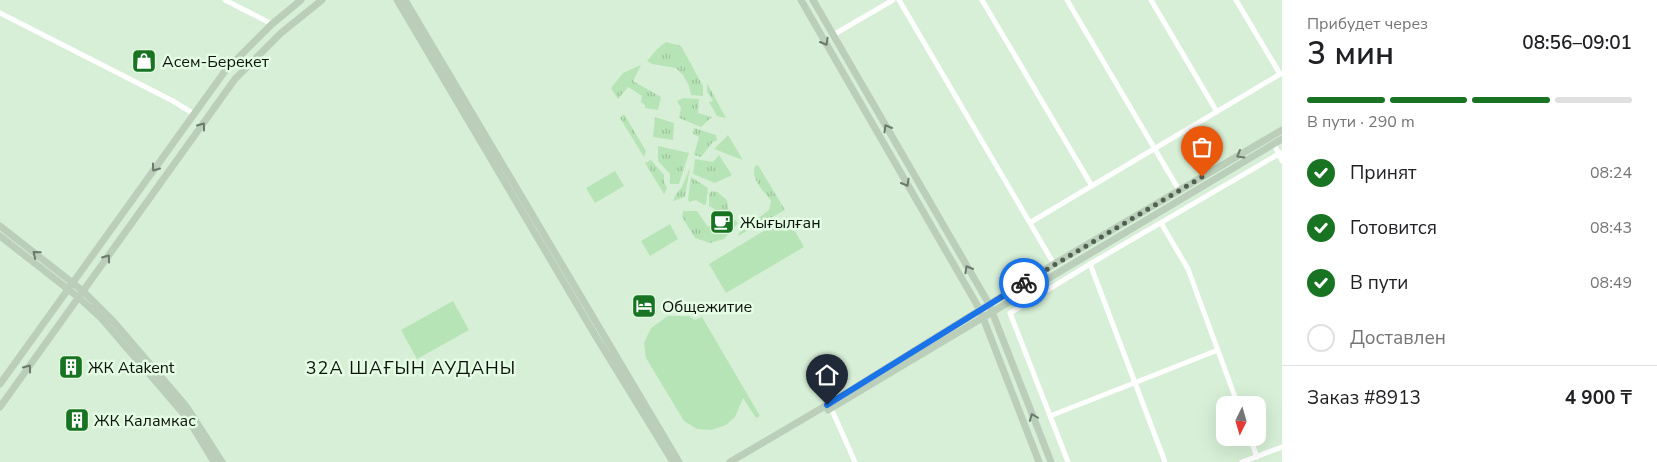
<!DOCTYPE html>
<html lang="ru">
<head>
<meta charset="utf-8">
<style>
  body { margin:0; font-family:"Nunito Sans",sans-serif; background:#f6f6f6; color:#202124; height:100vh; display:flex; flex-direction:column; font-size:19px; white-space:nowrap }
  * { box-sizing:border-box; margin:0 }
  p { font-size:16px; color:#757577 }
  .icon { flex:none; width:28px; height:28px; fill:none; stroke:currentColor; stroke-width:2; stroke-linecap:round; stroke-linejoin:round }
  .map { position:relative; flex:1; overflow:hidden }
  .details { display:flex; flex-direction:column; background:#fff; width:375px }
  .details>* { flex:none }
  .needle { width:32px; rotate:185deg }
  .fabs { position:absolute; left:1216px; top:396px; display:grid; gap:10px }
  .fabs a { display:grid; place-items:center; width:50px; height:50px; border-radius:10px; background:#fff; box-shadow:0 5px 20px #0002; font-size:25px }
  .pin { position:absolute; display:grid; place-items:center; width:42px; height:42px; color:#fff; margin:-51px -21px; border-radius:50% 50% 50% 0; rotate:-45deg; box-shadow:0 0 5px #0007 }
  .pin .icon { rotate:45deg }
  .courier { position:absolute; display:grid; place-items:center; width:50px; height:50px; margin:-25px; border:4px solid #1a73e8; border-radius:50%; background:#fff; color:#222; box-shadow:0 1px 6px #0007 }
  .summary em { font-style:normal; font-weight:600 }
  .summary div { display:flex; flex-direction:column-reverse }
  .summary { display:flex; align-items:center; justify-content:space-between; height:85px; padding:0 25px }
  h1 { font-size:32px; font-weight:600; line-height:38px }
  .bar { display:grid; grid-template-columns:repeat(4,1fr); gap:8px 5px; align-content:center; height:60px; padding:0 25px }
  .bar i { height:6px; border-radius:4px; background:#e0e0e0 }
  .bar .selected { background:#187422 }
  .bar p { grid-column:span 4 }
  .line { display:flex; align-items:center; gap:12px; padding:0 25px; border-top:1px solid #e0e0e0 }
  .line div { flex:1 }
  ol { padding:0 25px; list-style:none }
  li { display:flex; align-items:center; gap:15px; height:55px }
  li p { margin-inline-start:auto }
  li .icon { padding:5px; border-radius:50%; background:#187422; color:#fff; stroke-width:4 }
  li:last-child { color:#757577 }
  li i { width:28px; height:28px; border:2px solid #e0e0e0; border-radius:50% }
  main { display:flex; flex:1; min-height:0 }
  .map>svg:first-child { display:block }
  .grass { fill:url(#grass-tufts) }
  .pitch { fill:#b7e4b6 }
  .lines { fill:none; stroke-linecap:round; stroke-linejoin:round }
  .street { stroke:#fff; stroke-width:5 }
  .secondary { stroke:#baceba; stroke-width:7 }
  .oneway { stroke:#6b7a6b }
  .done { stroke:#526052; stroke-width:5; stroke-dasharray:0 9 }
  .route { stroke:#1a73e8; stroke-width:6 }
  .labels { text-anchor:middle; stroke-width:5; stroke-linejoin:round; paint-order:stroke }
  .poi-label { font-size:16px; fill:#0b130b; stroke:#e4fce3; text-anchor:start }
  .neighbourhood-label { font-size:18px; letter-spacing:1px; fill:#0b130b; stroke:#e4fce3 }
</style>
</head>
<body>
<main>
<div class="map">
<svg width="1282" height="462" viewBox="0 0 1282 462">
  <defs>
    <pattern id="grass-tufts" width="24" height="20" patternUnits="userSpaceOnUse" patternTransform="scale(1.25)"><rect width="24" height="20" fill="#b7e4b6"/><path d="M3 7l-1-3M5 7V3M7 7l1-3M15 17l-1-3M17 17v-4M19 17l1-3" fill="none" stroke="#9cc39b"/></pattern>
  </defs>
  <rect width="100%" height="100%" fill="#d7efd6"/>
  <!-- grass -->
  <path class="grass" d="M666 42 681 46 703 86V96L691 95 689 86 683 75 676 68 652 64 647 61 657 49Z
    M641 65 633 81 661 97 658 110 645 108V105L641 102 642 96 628 87 618 99 611 88 623 73Z
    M707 83 726 118 717 116 709 102 713 101 707 91Z
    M683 98 699 99 698 113 712 117 701 127 679 118 681 108 677 101Z
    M624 114 646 151 644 157 620 118Z
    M655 117 674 123 673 140 653 137Z
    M694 128 716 135 717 140 712 143 701 157 694 155 699 137 693 134Z
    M728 135 743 160 714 149Z
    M658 146 689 153 679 184H670V174L658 161Z
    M719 155 732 175 715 183 693 174 695 159 713 162Z
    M651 160 664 175V182L667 188 664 194 645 163Z
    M758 165 785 210 738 236 739 233 769 210 771 201C764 191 750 179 755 166Z
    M690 167 685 197 673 201 676 194 682 187Z
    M691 177 708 188 706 204 704 205 696 200 689 202 688 199Z
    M712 191 717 192 727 200 729 214 738 223 724 239 710 243 695 238 682 217 683 211H697L708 227 720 221V215L716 210 709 206V194Z"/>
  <!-- pitch -->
  <path class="pitch" d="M615 171 624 186 595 203 586 188Z
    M787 217 804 247 726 293 709 264Z
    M670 224 678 239 650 256 641 241Z
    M453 301 469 330 417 359 401 330Z
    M668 316H689L695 320 702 317 760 416 756 418 743 398 735 417 726 425 711 430 697 429 684 421 646 358 644 343 651 328Z"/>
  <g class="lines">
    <!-- street -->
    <path class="street" d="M225 0 272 24
      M899 0 1054 264
      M982 0 1092 186
      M1067 0 1179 190
      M1151 0 1217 112
      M1236 0 1280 74
      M0 13 173 101 194 114
      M833 35 893 0
      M1274 144 1282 161
      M1031 222 1282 73
      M1161 223 1188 269 1238 405
      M1090 264 1165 462
      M831 408 855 462
      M1050 416 1218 350
      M1250 438 1257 457
      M1068 462 1010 313 1090 264 1282 152
      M1242 462 1282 447"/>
    <!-- secondary -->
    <path class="secondary" d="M397 0 595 335 673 462
      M405 0 679 462
      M801 0 980 310 1039 462
      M813 0 989 304 1051 462
      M0 226 83 291 113 321 186 406 222 462
      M0 236 78 297 101 318 188 419 214 462
      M0 384 225 71 272 24 301 0
      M0 407 235 79 281 33 322 0
      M828 410 1282 139
      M730 462 827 405 1054 264 1282 130"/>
  </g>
  <!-- one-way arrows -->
  <defs><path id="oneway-chevron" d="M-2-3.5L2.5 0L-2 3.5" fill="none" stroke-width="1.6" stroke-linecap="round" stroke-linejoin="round" transform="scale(1.25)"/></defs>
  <g class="oneway">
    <use href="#oneway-chevron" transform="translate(825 42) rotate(60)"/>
    <use href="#oneway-chevron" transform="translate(202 126) rotate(-54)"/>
    <use href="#oneway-chevron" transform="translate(887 128) rotate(-120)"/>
    <use href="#oneway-chevron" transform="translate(1240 155) rotate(150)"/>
    <use href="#oneway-chevron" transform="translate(155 168) rotate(126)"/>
    <use href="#oneway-chevron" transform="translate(906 183) rotate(60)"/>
    <use href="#oneway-chevron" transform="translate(36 254) rotate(-141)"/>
    <use href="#oneway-chevron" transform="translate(107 258) rotate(-54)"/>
    <use href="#oneway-chevron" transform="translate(968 269) rotate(-120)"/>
    <use href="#oneway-chevron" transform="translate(28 368) rotate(-54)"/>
    <use href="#oneway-chevron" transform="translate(1033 417) rotate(-111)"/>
  </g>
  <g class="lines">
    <!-- done -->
    <path class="done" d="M1024 283 1202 177"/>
    <!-- route -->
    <path class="route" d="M827 405 1024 283"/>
  </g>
  <!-- icons -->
  <defs>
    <symbol id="shop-square" viewBox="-11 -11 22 22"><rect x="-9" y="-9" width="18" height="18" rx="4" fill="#187422" stroke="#e4fce3"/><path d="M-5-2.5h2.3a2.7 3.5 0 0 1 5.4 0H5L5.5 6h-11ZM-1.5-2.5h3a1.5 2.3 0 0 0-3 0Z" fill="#fff"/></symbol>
    <symbol id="cafe-square" viewBox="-11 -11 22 22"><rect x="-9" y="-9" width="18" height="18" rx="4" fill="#187422" stroke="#e4fce3"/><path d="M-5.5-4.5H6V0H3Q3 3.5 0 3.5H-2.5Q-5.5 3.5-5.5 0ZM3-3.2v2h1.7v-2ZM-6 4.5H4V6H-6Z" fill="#fff"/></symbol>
    <symbol id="hotel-square" viewBox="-11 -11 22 22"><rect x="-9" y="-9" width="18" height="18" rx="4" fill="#187422" stroke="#e4fce3"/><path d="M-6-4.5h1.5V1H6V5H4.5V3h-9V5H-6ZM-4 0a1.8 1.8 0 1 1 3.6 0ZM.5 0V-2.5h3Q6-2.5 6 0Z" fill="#fff"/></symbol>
    <symbol id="building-square" viewBox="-11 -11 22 22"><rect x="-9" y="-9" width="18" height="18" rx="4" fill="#187422" stroke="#e4fce3"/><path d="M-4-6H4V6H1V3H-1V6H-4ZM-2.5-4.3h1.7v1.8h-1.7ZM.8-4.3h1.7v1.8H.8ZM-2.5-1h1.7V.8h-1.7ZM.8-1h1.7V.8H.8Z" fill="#fff"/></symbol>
  </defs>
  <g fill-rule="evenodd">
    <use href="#shop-square" x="130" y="47" width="28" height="28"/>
    <use href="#cafe-square" x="708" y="208" width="28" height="28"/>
    <use href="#hotel-square" x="630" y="292" width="28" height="28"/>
    <use href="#building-square" x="57" y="353" width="28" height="28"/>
    <use href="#building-square" x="63" y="406" width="28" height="28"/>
  </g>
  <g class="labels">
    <!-- poi labels -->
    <g class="poi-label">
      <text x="162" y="67">Асем-Берекет</text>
      <text x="740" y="228">Жығылған</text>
      <text x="662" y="312">Общежитие</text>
      <text x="88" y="373">ЖК Atakent</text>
      <text x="94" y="426">ЖК Каламкас</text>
    </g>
    <!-- neighbourhood labels -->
    <g class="neighbourhood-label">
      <text x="411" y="374">32А ШАҒЫН АУДАНЫ</text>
    </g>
  </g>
</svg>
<div class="fabs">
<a><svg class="needle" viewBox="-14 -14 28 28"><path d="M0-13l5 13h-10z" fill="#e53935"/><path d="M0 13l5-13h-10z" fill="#757577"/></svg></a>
</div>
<div class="pin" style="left:1202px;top:177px;background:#ea580c"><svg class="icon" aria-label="bag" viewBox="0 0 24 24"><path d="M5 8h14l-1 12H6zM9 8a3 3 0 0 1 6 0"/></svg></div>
<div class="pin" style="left:827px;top:405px;background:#1f2937"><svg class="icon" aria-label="home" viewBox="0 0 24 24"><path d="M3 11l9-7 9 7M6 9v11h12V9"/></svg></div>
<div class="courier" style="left:1024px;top:283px"><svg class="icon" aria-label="bike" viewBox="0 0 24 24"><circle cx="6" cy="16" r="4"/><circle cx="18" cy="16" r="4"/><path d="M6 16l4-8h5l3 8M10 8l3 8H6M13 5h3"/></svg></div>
</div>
<section class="details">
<div class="summary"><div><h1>3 мин</h1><p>Прибудет через</p></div><em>08:56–09:01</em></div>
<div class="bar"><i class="selected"></i><i class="selected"></i><i class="selected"></i><i></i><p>В пути · 290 m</p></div>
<ol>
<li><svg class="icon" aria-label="check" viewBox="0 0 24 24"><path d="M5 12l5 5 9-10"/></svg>Принят<p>08:24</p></li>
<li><svg class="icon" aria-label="check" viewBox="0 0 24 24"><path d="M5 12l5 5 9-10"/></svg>Готовится<p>08:43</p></li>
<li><svg class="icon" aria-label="check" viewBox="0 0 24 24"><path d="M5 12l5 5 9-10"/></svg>В пути<p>08:49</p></li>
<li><i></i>Доставлен</li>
</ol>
<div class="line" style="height:65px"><div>Заказ #8913</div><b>4 900 ₸</b></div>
</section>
</main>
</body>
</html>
